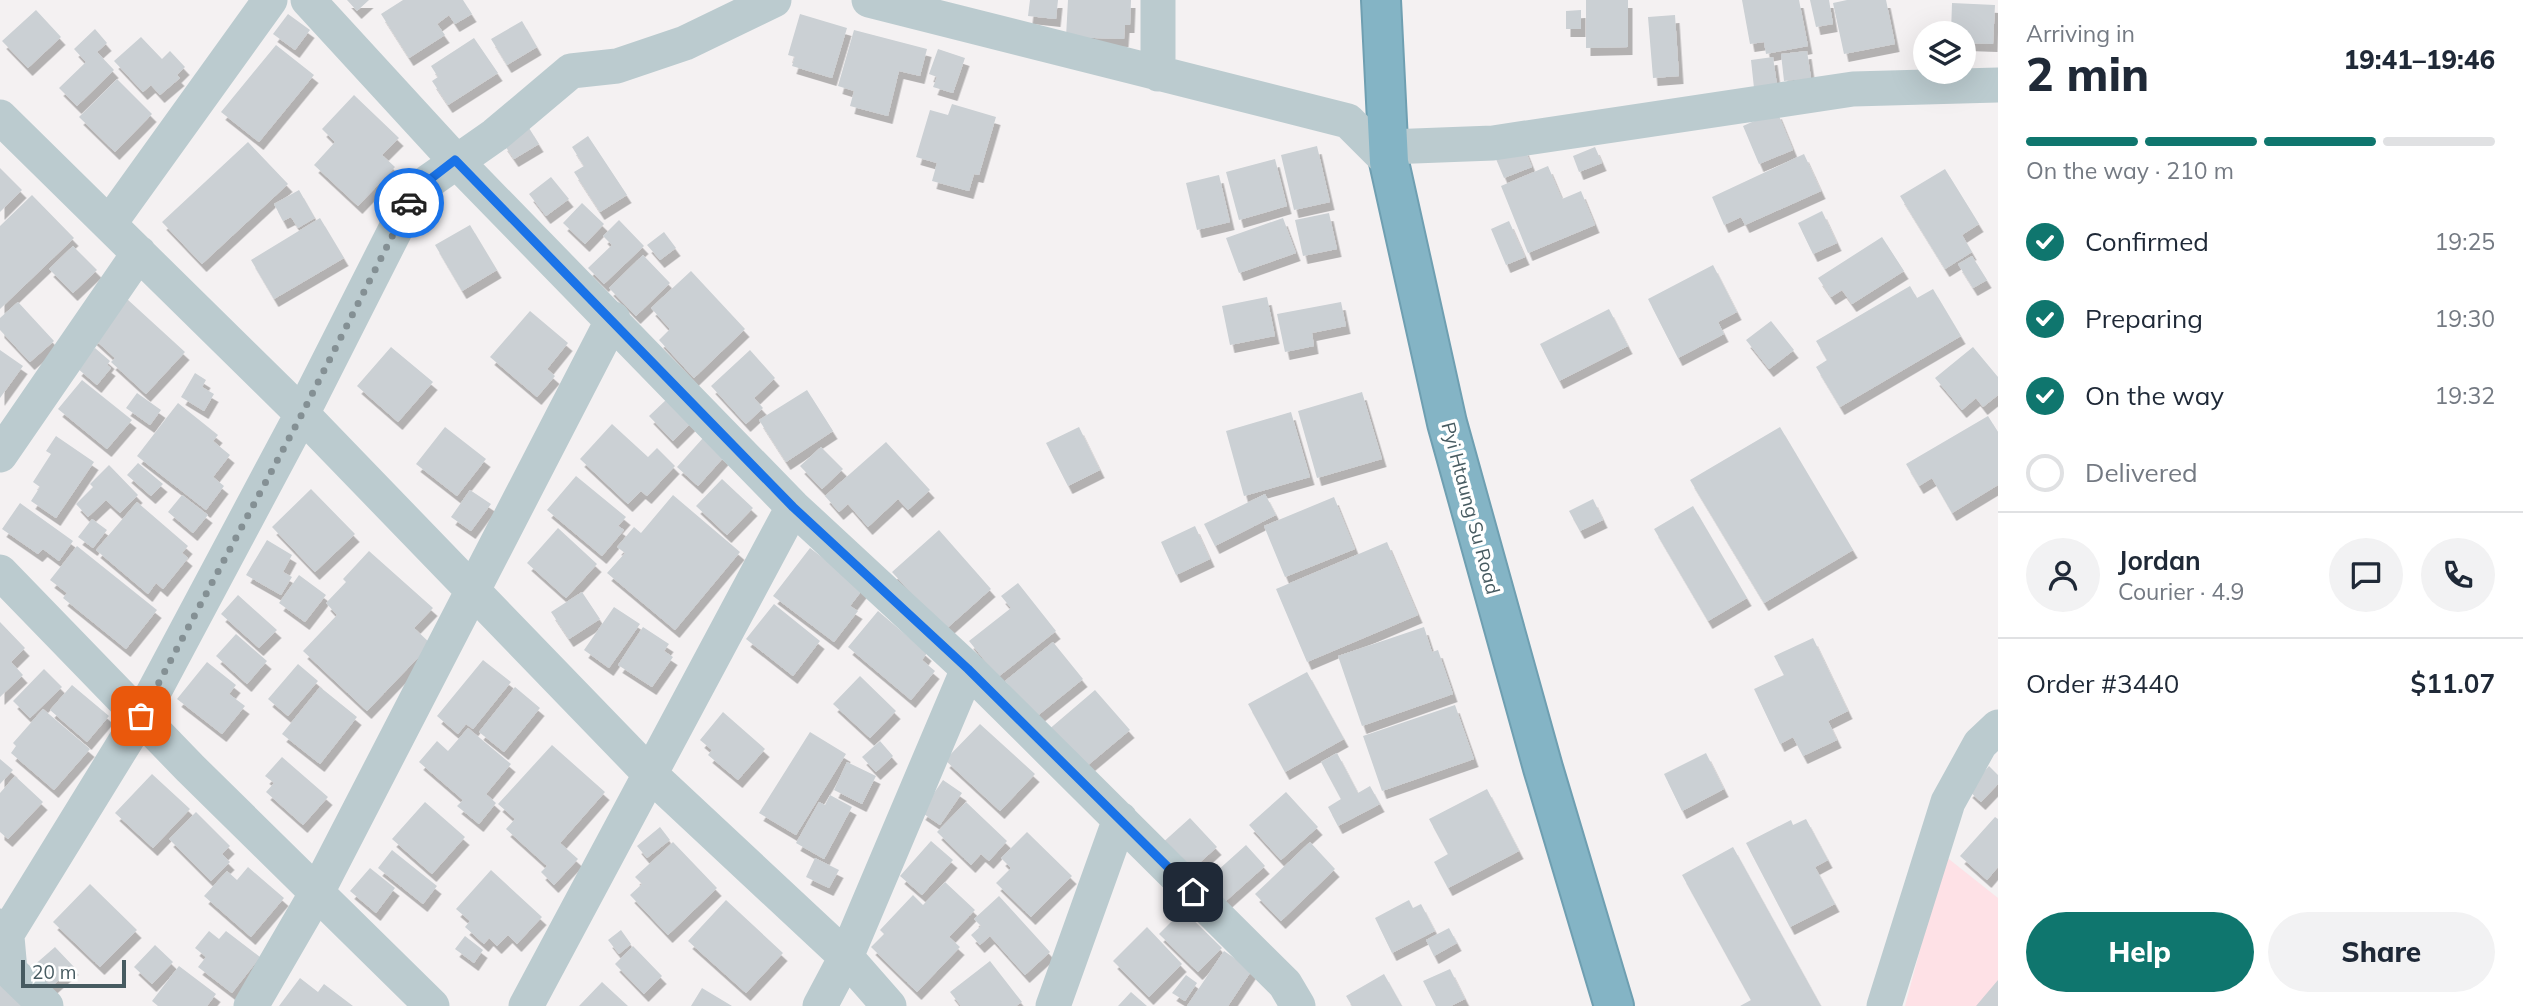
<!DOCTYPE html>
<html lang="en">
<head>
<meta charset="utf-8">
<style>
  body { margin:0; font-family:Mulish,sans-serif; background:#f2f2f3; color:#1f2937; height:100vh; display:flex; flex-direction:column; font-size:26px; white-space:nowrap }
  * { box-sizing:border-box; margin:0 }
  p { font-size:23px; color:#747a83 }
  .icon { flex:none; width:38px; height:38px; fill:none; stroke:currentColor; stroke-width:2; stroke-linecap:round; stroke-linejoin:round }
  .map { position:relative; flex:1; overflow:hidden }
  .sheet { display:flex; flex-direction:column; background:#fff; width:525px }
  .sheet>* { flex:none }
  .tools { position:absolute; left:1913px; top:21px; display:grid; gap:14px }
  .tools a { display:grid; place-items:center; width:63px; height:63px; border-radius:50%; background:#fff; box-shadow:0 7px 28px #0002; font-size:35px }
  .scale { position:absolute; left:21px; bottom:18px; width:105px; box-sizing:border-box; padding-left:7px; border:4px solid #475b61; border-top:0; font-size:19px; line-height:24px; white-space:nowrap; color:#475b61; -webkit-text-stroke:5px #fff; paint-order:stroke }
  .pin { position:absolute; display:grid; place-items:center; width:60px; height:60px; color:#fff; margin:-30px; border-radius:14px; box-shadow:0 4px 10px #0006 }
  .courier { position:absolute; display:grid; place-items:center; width:70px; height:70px; margin:-35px; border:5px solid #1a73e8; border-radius:50%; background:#fff; color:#222; box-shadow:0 2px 9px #0007 }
  .summary em { font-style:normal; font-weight:800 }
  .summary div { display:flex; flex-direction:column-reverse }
  .summary { display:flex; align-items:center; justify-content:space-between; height:119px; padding:0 28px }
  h1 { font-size:46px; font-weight:800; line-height:52px }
  .bar { display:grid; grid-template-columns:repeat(4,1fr); gap:10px 7px; align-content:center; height:84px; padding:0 28px }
  .bar i { height:9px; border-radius:5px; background:#e0e1e3 }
  .bar .selected { background:#0f766e }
  .bar p { grid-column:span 4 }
  .line { display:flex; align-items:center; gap:18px; padding:0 28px; border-top:2px solid #e0e1e3 }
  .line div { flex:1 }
  .round { display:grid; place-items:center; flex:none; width:74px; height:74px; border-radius:37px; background:#f2f2f3 }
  ol { padding:0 28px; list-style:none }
  li { display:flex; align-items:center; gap:21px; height:77px }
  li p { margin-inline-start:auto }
  li .icon { padding:7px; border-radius:50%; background:#0f766e; color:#fff; stroke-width:4 }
  li:last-child { color:#747a83 }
  li i { width:38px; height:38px; border:4px solid #e0e1e3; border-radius:50% }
  .button { display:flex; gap:14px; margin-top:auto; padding:14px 28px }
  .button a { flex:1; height:80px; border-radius:42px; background:#0f766e; color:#fff; font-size:28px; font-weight:800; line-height:80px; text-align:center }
  .button a+a { background:#f2f2f3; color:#1f2937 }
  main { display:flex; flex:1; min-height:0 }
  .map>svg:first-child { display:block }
  .medical { fill:#fee1e6 }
  .building { fill:#cbd0d4; filter:url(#shadow) }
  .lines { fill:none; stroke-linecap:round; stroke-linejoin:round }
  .highway-casing { stroke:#6f9fb1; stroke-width:42 }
  .street { stroke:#bbcbcf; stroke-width:35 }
  .highway { stroke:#84b4c5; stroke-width:38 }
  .done { stroke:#849094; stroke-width:7; stroke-dasharray:0 12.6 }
  .route { stroke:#1a73e8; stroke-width:9 }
  .labels { text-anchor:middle; stroke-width:7; stroke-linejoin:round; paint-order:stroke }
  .street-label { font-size:19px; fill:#475b61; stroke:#fff }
</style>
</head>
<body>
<main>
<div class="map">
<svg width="1998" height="1006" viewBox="0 0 1998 1006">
  <defs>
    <filter id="shadow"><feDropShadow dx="4.5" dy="8" stdDeviation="0" flood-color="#0004"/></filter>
  </defs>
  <rect width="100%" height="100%" fill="#f4f1f2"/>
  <!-- medical -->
  <path class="medical" d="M1945 856 1998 898V1006H1905Z"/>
  <!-- building -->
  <path class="building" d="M347 0H369L357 11Z
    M403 0H463L472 14 455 24 449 15 437 24 445 35 409 58 381 14Z
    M1030 0H1058L1056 19 1028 16Z
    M1068 0H1131L1130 25H1125L1124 39 1066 37Z
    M1586 0H1628V47L1586 48Z
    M1742 0H1799L1808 46 1766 54 1764 42 1750 44Z
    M1810 0H1829L1833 24 1816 27Z
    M1847 0H1886L1895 44 1844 54 1833 3Z
    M1952 3 1995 5 1993 44 1964 43V33H1951Z
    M36 10 61 37 28 68 2 41Z
    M1581 10V29H1566V11Z
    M288 14 310 30 295 50 273 34Z
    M800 14 847 28 832 78 792 66 795 57 788 55Z
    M1675 15 1679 76 1653 78 1648 17Z
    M522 21 537 47 507 65 491 39Z
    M95 29 107 43 97 52 114 70 77 106 59 88 86 62 74 49Z
    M854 30 927 49 920 76 899 71 888 116 850 106 854 91 838 86Z
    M141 37 162 59 170 51 185 67 177 75 180 78 160 95 151 85 143 92 114 61Z
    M474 38 498 73 448 105 432 81 438 77 431 66Z
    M276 45 314 75 259 142 221 112Z
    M938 49 965 58 953 93 933 87 937 77 929 74Z
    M1807 51 1811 78 1784 81 1781 54Z
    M1773 57 1777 85 1754 88 1751 60Z
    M117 79 152 114 115 152 79 117Z
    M354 95 399 138 382 155 395 167 358 206 314 165 335 142 322 129Z
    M952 104 996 117 979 175 974 174 969 191 932 181 937 163 916 157 930 110 948 115Z
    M1777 111 1793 150 1759 164 1743 126Z
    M529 128 539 144 514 159 503 143Z
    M588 136 627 195 600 212 574 172 584 166 572 147Z
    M248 142 288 184 202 264 162 222Z
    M1317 146 1330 202 1294 210 1281 155Z
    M1524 147 1532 167 1504 178 1496 159Z
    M1595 147 1602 163 1579 172 1573 156Z
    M1804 154 1821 191 1745 225 1741 217 1724 225 1712 197Z
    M1275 159 1287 206 1239 220 1226 172Z
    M1548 166 1562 199 1581 191 1595 225 1528 253 1501 186Z
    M0 168 22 190 0 212Z
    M1945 169 1979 224 1962 235 1972 252 1945 269 1900 196Z
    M1219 175 1230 222 1197 230 1186 183Z
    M551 177 569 199 546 216 529 194Z
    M299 190 315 218 298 228 291 217 283 221 274 204Z
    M32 195 74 238 0 309V226Z
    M582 203 604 224 585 244 563 223Z
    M1822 211 1837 243 1813 254 1798 223Z
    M1329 213 1337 249 1303 256 1295 220Z
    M320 218 344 258 274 299 251 260Z
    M1283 218 1296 253 1239 273 1226 238Z
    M619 220 644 246 604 284 588 268 612 245 603 236Z
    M1509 221 1525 257 1506 265 1491 229Z
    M470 225 497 270 462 291 435 245Z
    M664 232 676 248 660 260 647 245Z
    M1882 237 1904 271 1852 304 1842 290 1831 297 1818 278Z
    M73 246 97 270 73 293 49 269Z
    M643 255 670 283 636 316 609 288Z
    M1972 256 1987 280 1973 288 1958 264Z
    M1713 265 1737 312 1718 322 1724 334 1678 358 1648 299Z
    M691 271 745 329 694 378 659 340 670 329 651 308Z
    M1910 286 1917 298 1933 289 1961 336 1840 407 1816 367 1827 360 1816 341Z
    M1267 297 1275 336 1230 345 1222 306Z
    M127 299 185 352 146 394 111 362 115 358 92 337Z
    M18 302 54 341 30 362 0 330V318Z
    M1341 302 1346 326 1312 333 1314 346 1285 352 1277 314Z
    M1609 309 1628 346 1559 381 1540 344Z
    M530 311 568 343 547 369 555 376 537 397 490 357Z
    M1771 321 1794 350 1769 369 1746 340Z
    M391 347 433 382 398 422 357 386Z
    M1973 347 1998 377V395L1983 407 1976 398 1962 410 1935 378Z
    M95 348 110 361 107 365 111 368 97 385 77 368Z
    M0 350 23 366 0 398Z
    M750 350 775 378 754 398 763 408 746 424 711 386Z
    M195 373 206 380 202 387 214 394 204 411 181 397Z
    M82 380 132 420 107 449 58 409Z
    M807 390 833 431 786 462 759 420Z
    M1362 392 1382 459 1317 478 1298 411Z
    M137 393 161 410 150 425 126 408Z
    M667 399 691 423 673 441 649 416Z
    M178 403 218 435 213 441 230 455 213 477 224 486 206 510 137 456Z
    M1291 412 1310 477 1244 496 1226 431Z
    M1988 416 1998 432V485L1952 513 1932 478 1919 486 1906 464Z
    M612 424 648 457 657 448 675 466 647 496 641 491 628 504 580 459Z
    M445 427 486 459 457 496 416 464Z
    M1079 427 1100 470 1068 486 1046 443Z
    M1780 427 1853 550 1764 603 1690 480Z
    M56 436 94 462 56 518 31 501 40 487 33 482 51 454 46 451Z
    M703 438 724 457 698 486 677 467Z
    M886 442 930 490 908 510 898 499 868 527 848 504 839 512 825 496Z
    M821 447 843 469 822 489 800 466Z
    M138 463 163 484 151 496 127 475Z
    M109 465 138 495 120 513 106 500 88 517 76 504 93 487 90 484Z
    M576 476 626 517 618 526 624 530 602 556 547 510Z
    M722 479 753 508 727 535 696 506Z
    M311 489 355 534 315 572 272 527Z
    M470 490 491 504 471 531 451 517Z
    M1265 494 1276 515 1215 546 1204 524Z
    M182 495 208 515 193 533 168 512Z
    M673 495 740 552 675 630 607 573 625 553 617 547 634 527 641 533Z
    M1334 497 1355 549 1285 577 1264 526Z
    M1593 499 1603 520 1580 531 1569 511Z
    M137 502 188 546 182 553 188 558 163 589 156 583 148 594 96 550Z
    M20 503 73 541 59 561 43 549 38 554 2 529Z
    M1693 506 1747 598 1708 621 1654 529Z
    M92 519 107 530 93 548 78 537Z
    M1195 526 1210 559 1176 575 1161 542Z
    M558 528 597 564 566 598 527 563Z
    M939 530 991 589 945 630 892 572Z
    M267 540 292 555 283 572 292 577 281 595 246 575Z
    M1387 542 1418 615 1307 662 1276 589Z
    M77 546 157 610 126 649 63 598 67 593 50 580Z
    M810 548 863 589 850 606 858 611 834 642 773 596Z
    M369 551 433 608 414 628 431 644 367 711 303 651 337 615 326 603 346 582 343 579Z
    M299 575 326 595 305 622 279 603Z
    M1018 583 1056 631 998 677 969 641 1011 608 1001 596Z
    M582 592 600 619 569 639 551 612Z
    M238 595 277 630 259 648 221 614Z
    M774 604 820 641 793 676 746 639Z
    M614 607 640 624 609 668 584 650Z
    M878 611 927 653 922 660 935 671 911 700 848 647Z
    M0 622 25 648 11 662 23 675 0 697Z
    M643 627 669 644 664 651 673 657 652 687 618 665Z
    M1424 627 1432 652 1438 650 1453 694 1362 726 1338 656Z
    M236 634 267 661 247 684 216 656Z
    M1813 638 1848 711 1828 721 1837 740 1803 756 1793 737 1780 744 1754 689 1784 675 1774 656Z
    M1053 642 1083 679 1036 717 1005 681Z
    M483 660 511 682 473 729 466 724 458 734 437 716Z
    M207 662 236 685 229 694 245 706 222 734 177 699Z
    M298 664 318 681 288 716 268 699Z
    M44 669 62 687 30 718 13 701Z
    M1307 672 1344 739 1285 772 1248 704Z
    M860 676 896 711 870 738 833 704Z
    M72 685 109 716 87 742 50 710Z
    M320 687 357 717 320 764 282 734Z
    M515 687 540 708 504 752 479 732Z
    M1095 690 1130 730 1081 771 1047 731Z
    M1455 705 1474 759 1382 791 1363 736Z
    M43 709 90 749 54 790 11 753 16 746 13 743Z
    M723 712 765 749 738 780 708 755 712 750 700 740Z
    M980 724 1035 774 1000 811 945 760Z
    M468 728 511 764 486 794 496 803 479 824 457 806 463 800 419 762 437 741 448 751Z
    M810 732 846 754 796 835 759 813Z
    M880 741 893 756 876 772 862 757Z
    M552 745 605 792 560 843 578 859 554 885 541 872 547 866 506 829 515 819 498 804Z
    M1337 753 1358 793 1370 786 1380 804 1338 826 1328 807 1341 799 1321 762Z
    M1706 753 1724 789 1682 811 1664 774Z
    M282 757 328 797 303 825 266 792 274 783 265 776Z
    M0 759 13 770 0 784Z
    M847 762 876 776 862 804 834 790Z
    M1989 766 1998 775V784L1981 802 1968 790Z
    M152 774 190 809 153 848 115 813Z
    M15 776 43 802 8 839 0 832V793Z
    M943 780 962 793 940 825 921 812Z
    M1487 789 1519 851 1448 888 1434 862 1448 854 1429 819Z
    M1286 792 1318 827 1281 860 1249 825Z
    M830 795 852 807 824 859 796 843 819 802 825 805Z
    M425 802 465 837 432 874 392 839Z
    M966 802 1007 841 989 861 981 854 971 865 937 832Z
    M196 812 230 846 222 854 230 862 211 881 169 839Z
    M1995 817 1998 819V867L1987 880 1960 856Z
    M1190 818 1217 847 1187 874 1160 845Z
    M1806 819 1828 860 1815 867 1835 904 1790 927 1746 843 1791 820 1793 825Z
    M660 827 670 840 647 858 637 846Z
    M1027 832 1072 876 1031 917 996 883 1011 868 1001 858Z
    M931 841 953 860 922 895 900 876Z
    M673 842 717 888 668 935 630 895 642 884 635 877Z
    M1310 842 1335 869 1281 921 1255 894Z
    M1246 845 1265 866 1226 901 1207 880Z
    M1733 847 1821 1006H1740L1751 1000 1682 875Z
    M392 850 437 886 423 904 378 868Z
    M815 858 839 870 829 888 806 877Z
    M248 867 284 898 251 937 204 896 227 871 237 880Z
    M370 868 395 888 376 913 350 891Z
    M491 870 542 917 517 944 508 935 497 946 489 938 484 944 465 927 470 921 456 909Z
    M945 882 975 910 949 937 960 947 917 992 871 947 884 934 880 930 913 895 923 905Z
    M90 884 137 930 100 967 53 922Z
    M999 896 1050 952 1025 975 990 936 980 945 971 935 981 926 974 919Z
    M726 900 783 953 746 993 688 941Z
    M1409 900 1413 908 1421 904 1435 931 1392 953 1375 918Z
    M1183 910 1222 948 1198 972 1159 934Z
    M1147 927 1182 964 1149 997 1113 961Z
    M1449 928 1457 943 1434 956 1426 940Z
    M621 930 631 944 619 954 608 940Z
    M209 931 219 939 226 931 260 957 232 993 198 967 206 957 195 948Z
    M465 936 483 950 474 963 455 949Z
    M155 945 173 962 152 984 134 967Z
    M633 946 662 976 644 994 615 964Z
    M55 947 74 967 51 987 32 967Z
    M1224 951 1252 970 1228 1006H1187Z
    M990 961 1022 1002 1016 1006H961L950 992Z
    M179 966 216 994 207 1006H158L152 1001Z
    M1450 969 1465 999 1451 1006H1436L1423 981Z
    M1384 974 1402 1006H1352L1346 996Z
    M1186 975 1197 983 1185 1001 1172 993Z
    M300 978 318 992 324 984 353 1006H279Z
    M1998 980V1006H1976Z
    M602 982 628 1006H579Z
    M0 984 22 1006H0Z
    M702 988 732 1006H691Z
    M1131 992 1147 1006H1118Z"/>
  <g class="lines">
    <defs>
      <path id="highway" d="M1381 0 1389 162 1447 423 1543 768 1614 1006"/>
    </defs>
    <!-- highway casing -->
    <use href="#highway" class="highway-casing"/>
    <!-- street -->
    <path class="street" d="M308 0 455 160 793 507 968 669 1285 984 1298 1006
      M869 0 1348 121 1389 162
      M1158 0V74
      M0 117 302 414 651 775 846 957 889 1006
      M1388 147 1493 143 1853 89 1998 85
      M109 224 270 0
      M0 455 139 253
      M0 572 190 768 432 1006
      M0 926 7 937 10 971 46 1006
      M0 945 141 716 302 414 415 191 495 135 571 71 617 66 685 43 774 0
      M251 1006 316 894 613 319
      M526 1006 793 507
      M820 1006 846 957 968 669
      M1053 1006 1120 819
      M1884 1006 1948 802 1980 744 1998 727"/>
    <!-- highway -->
    <use href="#highway" class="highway"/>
  </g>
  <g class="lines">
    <!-- done -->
    <path class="done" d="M141 716 302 414 409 203"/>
    <!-- route -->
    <path class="route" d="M409 203 415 191 455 160 793 507 968 669 1193 892"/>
  </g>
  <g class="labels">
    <!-- street labels -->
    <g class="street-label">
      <text transform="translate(1471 508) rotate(75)" y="7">Pyi Htaung Su Road</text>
    </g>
  </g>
</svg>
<div class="tools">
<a><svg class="icon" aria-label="layers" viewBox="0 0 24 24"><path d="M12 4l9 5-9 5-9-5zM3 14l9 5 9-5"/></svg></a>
</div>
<div class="scale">20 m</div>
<div class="pin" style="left:141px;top:716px;background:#ea580c"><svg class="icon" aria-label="bag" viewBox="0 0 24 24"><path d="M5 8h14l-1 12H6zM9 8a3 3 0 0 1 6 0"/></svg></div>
<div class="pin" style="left:1193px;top:892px;background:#1f2937"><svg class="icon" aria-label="home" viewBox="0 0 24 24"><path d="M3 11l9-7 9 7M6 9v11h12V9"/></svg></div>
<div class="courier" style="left:409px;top:203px"><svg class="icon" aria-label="car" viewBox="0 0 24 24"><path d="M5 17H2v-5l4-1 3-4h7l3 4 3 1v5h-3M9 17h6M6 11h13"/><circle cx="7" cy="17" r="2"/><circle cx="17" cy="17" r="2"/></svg></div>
</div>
<section class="sheet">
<div class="summary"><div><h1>2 min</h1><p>Arriving in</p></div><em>19:41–19:46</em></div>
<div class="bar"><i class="selected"></i><i class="selected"></i><i class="selected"></i><i></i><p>On the way · 210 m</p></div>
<ol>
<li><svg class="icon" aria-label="check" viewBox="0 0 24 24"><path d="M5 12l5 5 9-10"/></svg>Confirmed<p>19:25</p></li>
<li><svg class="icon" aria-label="check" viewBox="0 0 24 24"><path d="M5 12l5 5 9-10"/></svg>Preparing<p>19:30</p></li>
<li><svg class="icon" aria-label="check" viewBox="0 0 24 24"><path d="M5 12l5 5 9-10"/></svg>On the way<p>19:32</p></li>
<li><i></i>Delivered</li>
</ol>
<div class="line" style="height:126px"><a class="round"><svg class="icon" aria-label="person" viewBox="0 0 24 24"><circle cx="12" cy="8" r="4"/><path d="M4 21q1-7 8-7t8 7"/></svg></a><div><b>Jordan</b><p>Courier · 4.9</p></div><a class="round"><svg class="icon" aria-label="chat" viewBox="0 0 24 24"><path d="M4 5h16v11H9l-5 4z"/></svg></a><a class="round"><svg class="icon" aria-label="phone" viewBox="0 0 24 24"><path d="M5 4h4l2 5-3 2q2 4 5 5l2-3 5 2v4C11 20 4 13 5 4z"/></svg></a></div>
<div class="line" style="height:91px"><div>Order #3440</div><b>$11.07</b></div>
<div class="button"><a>Help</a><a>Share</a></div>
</section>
</main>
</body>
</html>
